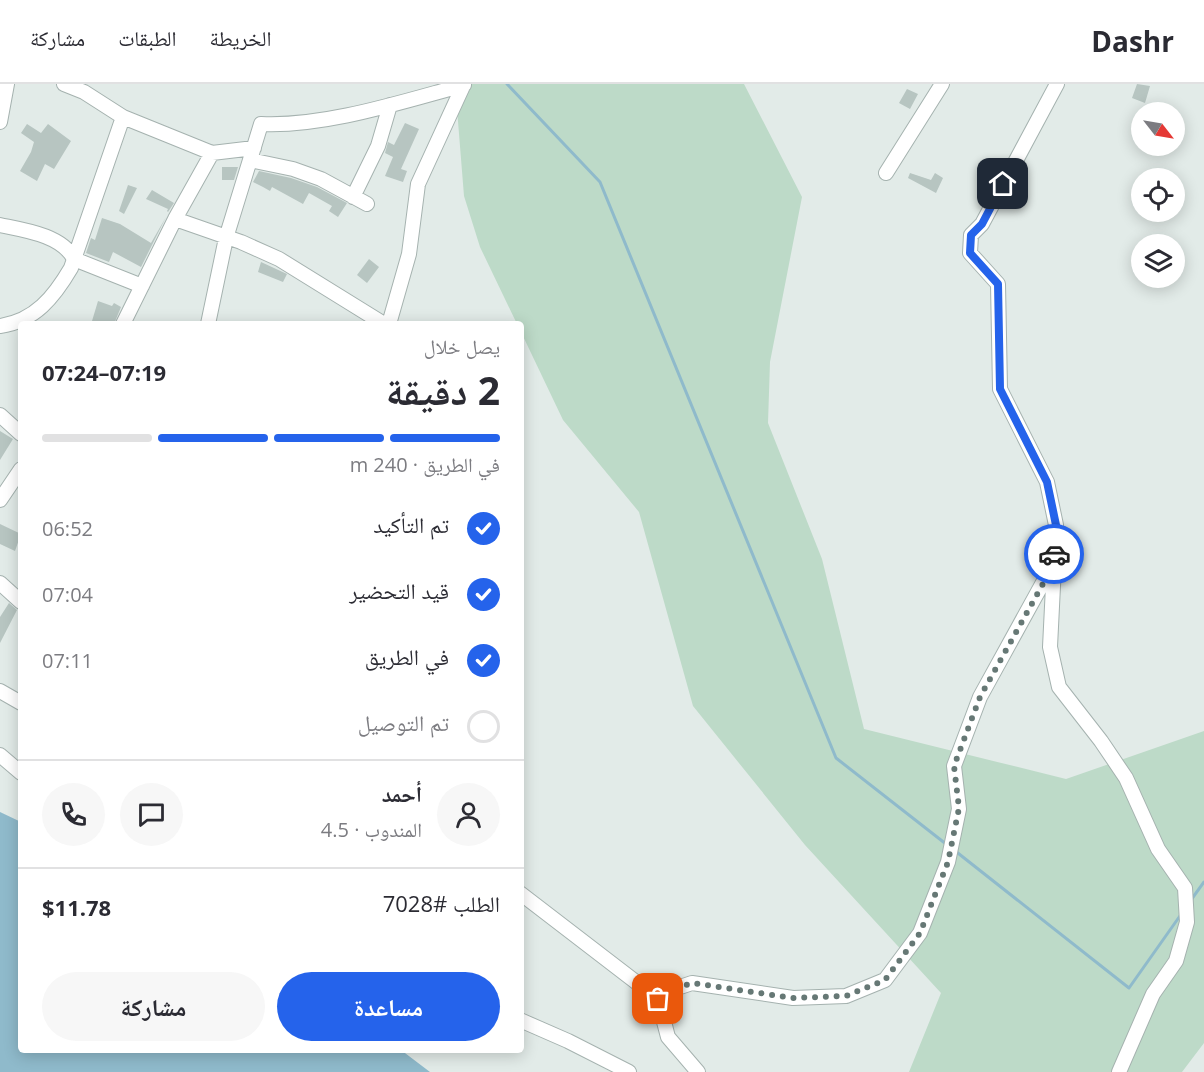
<!DOCTYPE html>
<html lang="ar">
<head>
<meta charset="utf-8">
<style>
  body { margin:0; font-family:"Open Sans","Noto Naskh Arabic",sans-serif; background:#f7f7f7; color:#2b2b33; direction:rtl; height:100vh; display:flex; flex-direction:column; font-size:22px; white-space:nowrap }
  * { box-sizing:border-box; margin:0 }
  p { font-size:20px; color:#7c7c81 }
  .icon { flex:none; width:33px; height:33px; fill:none; stroke:currentColor; stroke-width:2; stroke-linecap:round; stroke-linejoin:round }
  .map { position:relative; flex:1; overflow:hidden; direction:ltr }
  .details { position:absolute; left:18px; top:237px; width:506px; height:732px; display:flex; flex-direction:column; background:#fff; border-radius:6px; box-shadow:0 3px 15px #0003; direction:rtl }
  .details>* { flex:none }
  .needle { width:39px; rotate:121deg }
  .tools { position:absolute; left:1131px; top:18px; display:grid; gap:12px }
  .tools a { display:grid; place-items:center; width:54px; height:54px; border-radius:50%; background:#fff; box-shadow:0 3px 15px #0003; font-size:30px }
  .pin { position:absolute; display:grid; place-items:center; width:51px; height:51px; color:#fff; margin:-26px; border-radius:12px; box-shadow:0 3px 9px #0006 }
  .courier { position:absolute; display:grid; place-items:center; width:60px; height:60px; margin:-30px; border:4px solid #2563eb; border-radius:50%; background:#fff; color:#222; box-shadow:0 2px 8px #0007 }
  .headline em { font-style:normal; font-weight:700 }
  .headline div { display:flex; flex-direction:column-reverse }
  .headline { display:flex; align-items:center; justify-content:space-between; height:102px; padding:0 24px }
  h1 { font-size:39px; font-weight:700; line-height:45px }
  .bar { display:grid; grid-template-columns:repeat(4,1fr); gap:9px 6px; align-content:center; height:72px; padding:0 24px }
  .bar i { height:8px; border-radius:4px; background:#e1e1e2 }
  .bar .active { background:#2563eb }
  .bar p { grid-column:span 4 }
  .line { display:flex; align-items:center; gap:15px; padding:0 24px; border-top:2px solid #e1e1e2 }
  .line div { flex:1 }
  .round { display:grid; place-items:center; flex:none; width:63px; height:63px; border-radius:32px; background:#f7f7f7 }
  ol { padding:0 24px; list-style:none }
  li { display:flex; align-items:center; gap:18px; height:66px }
  li p { margin-inline-start:auto }
  li .icon { padding:6px; border-radius:50%; background:#2563eb; color:#fff; stroke-width:4 }
  li:last-child { color:#7c7c81 }
  li i { width:33px; height:33px; border:3px solid #e1e1e2; border-radius:50% }
  .primary-button { display:flex; gap:12px; margin-top:auto; padding:12px 24px }
  .primary-button a { flex:1; height:69px; border-radius:36px; background:#2563eb; color:#fff; font-size:24px; font-weight:700; line-height:69px; text-align:center }
  .primary-button a+a { background:#f7f7f7; color:#2b2b33 }
  header { display:flex; align-items:center; gap:36px; box-sizing:border-box; height:84px; padding:0 30px; background:#fff; border-bottom:2px solid #e1e1e2 }
  header strong { font-size:28px }
  nav { display:flex; gap:33px; margin-inline-start:auto; font-size:21px }
  .map>svg:first-child { display:block }
  .green { fill:#bddac8 }
  .water { fill:#8fbacb }
  .lines { fill:none; stroke-linecap:round; stroke-linejoin:round }
  .stream { stroke:#8fbacb; stroke-width:3 }
  .building { fill:#b7c5c1 }
  .minor-casing { stroke:#a5b2af; stroke-width:16 }
  .minor { stroke:#fff; stroke-width:14 }
  .done { stroke:#667875; stroke-width:6; stroke-dasharray:0 10.8 }
  .route { stroke:#2563eb; stroke-width:8 }
</style>
</head>
<body>
<header>
<strong>Dashr</strong>
<nav><a>الخريطة</a><a>الطبقات</a><a>مشاركة</a></nav>
</header>
<div class="map">
<svg width="1204" height="988" viewBox="0 0 1204 988">
  <rect width="100%" height="100%" fill="#e2ebe8"/>
  <!-- green -->
  <path class="green" d="M455 0H744L802 113 770 278 768 339 822 475 864 645 1066 695 1204 647V959L1182 988H909L941 909 805 761 693 622 639 428 563 336 521 248 520 240H517L480 163 464 112Z"/>
  <!-- water -->
  <path class="water" d="M0 728 21 738V966H401L430 988H0Z"/>
  <g class="lines">
    <!-- stream -->
    <path class="stream" d="M507 0 600 98 836 674 946 760
      M954 766 1129 904 1182 829
      M1191 816 1204 798"/>
  </g>
  <!-- building -->
  <path class="building" d="M1137 0 1150 2 1145 19 1132 14Z
    M907 5 918 10 910 25 899 19Z
    M405 39 419 45 401 85 407 87 403 98 385 92 393 73 385 69 388 58 394 61Z
    M27 40 41 49 48 40 71 57 54 85 45 80 37 97 20 87 31 68 34 58 21 49Z
    M222 83H238L234 96H222Z
    M259 87 291 94 317 103 347 119 338 133 329 127 332 122 309 109 303 120 272 103 270 107 263 103 253 98Z
    M910 89 931 96 935 89 943 94 936 109 908 94Z
    M128 101 137 104 124 130 119 127Z
    M152 106 174 119 168 128 167 127 168 125 146 115Z
    M166 133 141 183 113 168 109 178 86 169 91 154 95 156 102 134 120 140 151 159Z
    M369 175 379 183 367 199 357 191Z
    M261 178 287 190 283 198 258 188Z
    M98 217 112 222 114 219 121 223 114 240H103L92 237Z
    M0 347 13 355 0 376Z
    M0 440 21 450 15 467 0 460Z
    M9 519 17 526 0 559V533Z"/>
  <g class="lines">
    <defs>
      <path id="minor" d="M64 0 84 8 123 33 212 69 254 64
        M1057 0 982 140 971 151 970 169 998 200 1000 305 1047 398 1056 441 1050 563 1059 603 1101 657 1126 694 1158 765 1185 804 1187 838 1176 877 1153 910 1119 988
        M0 38 7 0
        M250 76 293 85 321 95 367 120
        M886 89 942 0
        M353 113 378 62 390 21
        M175 135 241 158 279 175 384 240
        M0 141C24 146 62 151 74 175L142 202
        M123 240 175 135 212 69
        M208 240 226 154 261 40C325 43 401 18 464 1
        M389 240 409 170 418 100 464 0
        M0 242C35 237 54 213 71 184L123 33
        M0 331 21 350
        M0 416 21 385
        M0 499 21 518
        M0 607 21 619
        M0 671 21 689
        M520 809 658 915 668 953 698 988
        M658 915 674 905 692 899 793 914 846 912 885 896 920 849 948 778 959 725 954 682 980 613 1051 484
        M520 936 568 957 629 988"/>
    </defs>
    <!-- minor casing -->
    <use href="#minor" class="minor-casing"/>
    <!-- minor -->
    <use href="#minor" class="minor"/>
  </g>
  <g class="lines">
    <!-- done -->
    <path class="done" d="M658 915 674 905 692 899 793 914 846 912 885 896 920 849 948 778 959 724 954 682 980 613 1054 480V470"/>
    <!-- route -->
    <path class="route" d="M1003 100 982 140 971 151 970 169 998 200 1000 305 1047 398 1056 441 1054 470"/>
  </g>
</svg>
<div class="tools">
<a><svg class="needle" viewBox="-14 -14 28 28"><path d="M0-13l5 13h-10z" fill="#e53935"/><path d="M0 13l5-13h-10z" fill="#7c7c81"/></svg></a>
<a><svg class="icon" aria-label="locate" viewBox="0 0 24 24"><circle cx="12" cy="12" r="6"/><path d="M12 2v4M12 18v4M2 12h4M18 12h4"/></svg></a>
<a><svg class="icon" aria-label="layers" viewBox="0 0 24 24"><path d="M12 4l9 5-9 5-9-5zM3 14l9 5 9-5"/></svg></a>
</div>
<div class="pin" style="left:658px;top:915px;background:#ea580c"><svg class="icon" aria-label="bag" viewBox="0 0 24 24"><path d="M5 8h14l-1 12H6zM9 8a3 3 0 0 1 6 0"/></svg></div>
<div class="pin" style="left:1003px;top:100px;background:#1f2937"><svg class="icon" aria-label="home" viewBox="0 0 24 24"><path d="M3 11l9-7 9 7M6 9v11h12V9"/></svg></div>
<div class="courier" style="left:1054px;top:470px"><svg class="icon" aria-label="car" viewBox="0 0 24 24"><path d="M5 17H2v-5l4-1 3-4h7l3 4 3 1v5h-3M9 17h6M6 11h13"/><circle cx="7" cy="17" r="2"/><circle cx="17" cy="17" r="2"/></svg></div>
<section class="details">
<div class="headline"><div><h1>2 دقيقة</h1><p>يصل خلال</p></div><em>07:19–07:24</em></div>
<div class="bar"><i class="active"></i><i class="active"></i><i class="active"></i><i></i><p>في الطريق · 240 m</p></div>
<ol>
<li><svg class="icon" aria-label="check" viewBox="0 0 24 24"><path d="M5 12l5 5 9-10"/></svg>تم التأكيد<p>06:52</p></li>
<li><svg class="icon" aria-label="check" viewBox="0 0 24 24"><path d="M5 12l5 5 9-10"/></svg>قيد التحضير<p>07:04</p></li>
<li><svg class="icon" aria-label="check" viewBox="0 0 24 24"><path d="M5 12l5 5 9-10"/></svg>في الطريق<p>07:11</p></li>
<li><i></i>تم التوصيل</li>
</ol>
<div class="line" style="height:108px"><a class="round"><svg class="icon" aria-label="person" viewBox="0 0 24 24"><circle cx="12" cy="8" r="4"/><path d="M4 21q1-7 8-7t8 7"/></svg></a><div><b>أحمد</b><p>المندوب · 4.5</p></div><a class="round"><svg class="icon" aria-label="chat" viewBox="0 0 24 24"><path d="M4 5h16v11H9l-5 4z"/></svg></a><a class="round"><svg class="icon" aria-label="phone" viewBox="0 0 24 24"><path d="M5 4h4l2 5-3 2q2 4 5 5l2-3 5 2v4C11 20 4 13 5 4z"/></svg></a></div>
<div class="line" style="height:78px"><div>الطلب #7028</div><b>$11.78</b></div>
<div class="primary-button"><a>مساعدة</a><a>مشاركة</a></div>
</section>
</div>
</body>
</html>
